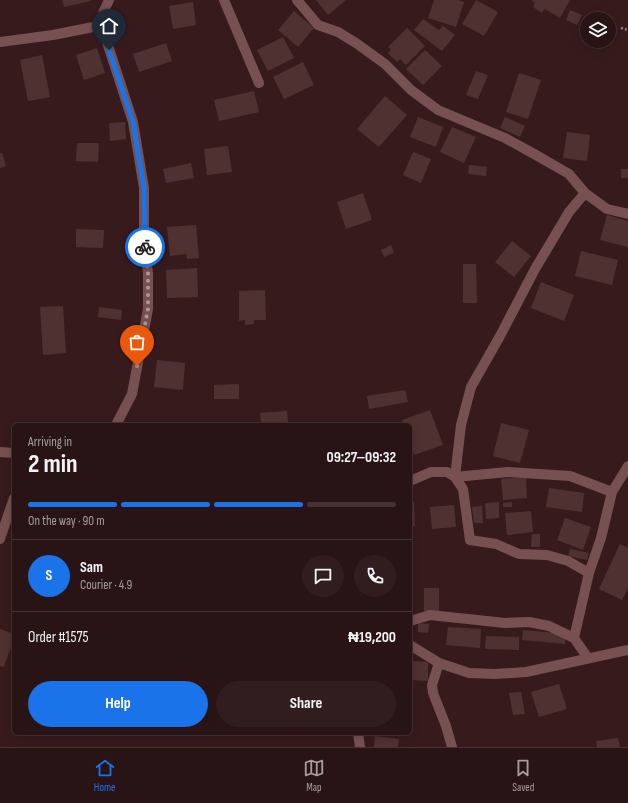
<!DOCTYPE html>
<html lang="en">
<head>
<meta charset="utf-8">
<style>
  body { margin:0; font-family:"Sofia Sans Condensed",sans-serif; background:#311d1e; color:#f1f3f6; height:100vh; display:flex; flex-direction:column; font-size:15px; white-space:nowrap }
  * { box-sizing:border-box; margin:0 }
  p { font-size:13px; color:#a59ea0 }
  .icon { flex:none; width:22px; height:22px; fill:none; stroke:currentColor; stroke-width:2; stroke-linecap:round; stroke-linejoin:round }
  .map { position:relative; flex:1; overflow:hidden }
  .sheet { position:absolute; left:12px; top:423px; width:400px; height:312px; display:flex; flex-direction:column; background:#291415; border-radius:6px; box-shadow:0 2px 10px #0003,0 0 0 1px #453334 }
  .sheet>* { flex:none }
  .tools { position:absolute; left:580px; top:12px; display:grid; gap:8px }
  .tools a { display:grid; place-items:center; width:36px; height:36px; border-radius:50%; background:#291415; box-shadow:0 2px 10px #0003,0 0 0 1px #453334; font-size:20px }
  .pin { position:absolute; display:grid; place-items:center; width:34px; height:34px; color:#fff; margin:-41px -17px; border-radius:50% 50% 50% 0; rotate:-45deg; box-shadow:0 0 4px #0007 }
  .pin .icon { rotate:45deg }
  .courier { position:absolute; display:grid; place-items:center; width:40px; height:40px; margin:-20px; border:3px solid #1a73e8; border-radius:50%; background:#fff; color:#222; box-shadow:0 1px 5px #0007 }
  .headline em { font-style:normal; font-weight:700 }
  .headline div { display:flex; flex-direction:column-reverse }
  .headline { display:flex; align-items:center; justify-content:space-between; height:68px; padding:0 16px }
  h1 { font-size:26px; font-weight:700; line-height:30px }
  .bar { display:grid; grid-template-columns:repeat(4,1fr); gap:6px 4px; align-content:center; height:48px; padding:0 16px }
  .bar i { height:5px; border-radius:3px; background:#453334 }
  .bar .active { background:#1a73e8 }
  .bar p { grid-column:span 4 }
  .line { display:flex; align-items:center; gap:10px; padding:0 16px; border-top:1px solid #453334 }
  .line div { flex:1 }
  .round { display:grid; place-items:center; flex:none; width:42px; height:42px; border-radius:21px; background:#311d1e }
  .primary-button { display:flex; gap:8px; margin-top:auto; padding:8px 16px }
  .primary-button a { flex:1; height:46px; border-radius:24px; background:#1a73e8; color:#fff; font-size:16px; font-weight:700; line-height:46px; text-align:center }
  .primary-button a+a { background:#311d1e; color:#f1f3f6 }
  .menu { display:flex; justify-content:space-around; align-items:center; height:56px; border-top:1px solid #453334; background:#291415; font-size:11px; color:#a59ea0 }
  .menu a { display:grid; justify-items:center; gap:2px }
  .menu .active { color:#1a73e8 }
  .map>svg:first-child { display:block }
  .building { fill:#503132 }
  .lines { fill:none; stroke-linecap:round; stroke-linejoin:round }
  .path { stroke:#9a8282; stroke-width:2.5; stroke-dasharray:2 2; stroke-linecap:butt }
  .minor { stroke:#775152; stroke-width:10 }
  .done { stroke:#ae9798; stroke-width:4; stroke-dasharray:0 7.2 }
  .route { stroke:#1a73e8; stroke-width:5 }
</style>
</head>
<body>
<div class="map">
<svg width="628" height="747" viewBox="0 0 628 747">
  <rect width="100%" height="100%" fill="#371b1c"/>
  <!-- building -->
  <path class="building" d="M62 0H90L91 1 64 7Z
    M316 0H346L328 15Z
    M434 0H457L464 2 456 27 428 18Z
    M476 0 498 12 484 36 462 24Z
    M533 0H570L560 18 545 9 542 13 533 7 535 3 532 1Z
    M193 2 196 25 173 29 169 6Z
    M570 10 582 15 577 25 566 20Z
    M294 11 314 28 298 47 278 30Z
    M423 19 439 30 443 26 455 35 442 51 414 30Z
    M407 28 425 46 406 65 400 59 397 62 388 53 391 50 388 47Z
    M283 37 294 58 268 71 257 50Z
    M166 43 172 61 139 72 133 54Z
    M97 48 105 73 84 80 76 55Z
    M425 50 442 66 423 85 406 69Z
    M42 55 50 97 28 101 20 60Z
    M303 62 314 85 284 99 273 77Z
    M476 71 488 75 478 99 466 95Z
    M519 73 541 80 528 119 506 112Z
    M254 91 259 112 219 121 214 100Z
    M385 96 407 115 379 147 357 129Z
    M418 117 443 127 436 147 410 137Z
    M505 117 525 126 520 137 500 128Z
    M125 122 126 139 110 141 109 123Z
    M452 127 476 137 464 163 440 152Z
    M567 132 590 135 587 161 563 158Z
    M77 143H99L98 162 76 161Z
    M228 146 232 172 207 175 204 149Z
    M413 152 431 159 421 183 403 175Z
    M0 153H2L6 166 0 168Z
    M191 163 194 178 166 183 163 169Z
    M469 165 487 167 486 176 468 174Z
    M621 169H628V178H621Z
    M363 193 372 220 346 229 337 202Z
    M607 215 628 221V247L600 240Z
    M196 225 199 258 187 259 186 254 170 256 167 227Z
    M76 229 104 230 103 248 76 247Z
    M512 241 531 256 514 277 495 262Z
    M391 245 394 253 384 257 381 250Z
    M581 251 618 260 612 285 575 276Z
    M463 264H476L477 303H463Z
    M197 268 198 297 167 298 166 270Z
    M541 282 574 295 564 321 531 308Z
    M265 290 266 320H254V324L245 325V320L239 321V291Z
    M63 306 66 353 43 355 40 307Z
    M99 307 122 310 121 320 98 317Z
    M157 360 185 363 183 390 154 387Z
    M239 384V399H214V385Z
    M405 390 408 402 369 409 367 396Z
    M430 410 443 445 414 455 410 443V425H404L402 420Z
    M287 411 288 422 261 424 260 413Z
    M501 423 529 430 520 463 493 456Z
    M526 477 527 498 503 500 501 479Z
    M549 488 584 493 582 512 546 507Z
    M410 502H414L415 526 410 527Z
    M499 502V518L486 519 485 503Z
    M512 502V507H503V503Z
    M454 505 456 527 432 529 430 507Z
    M482 506 483 523H474L472 507Z
    M531 511 533 532 507 535 505 513Z
    M565 518 591 527 583 550 557 540Z
    M532 534H540V547H531Z
    M620 544 628 548V588L622 600 599 589Z
    M570 549 589 553 587 560 568 556Z
    M424 588H439V611H424Z
    M418 623 429 624 428 633 418 632Z
    M448 627 481 629 480 648 446 645Z
    M0 629 14 634V638L4 667 0 666Z
    M523 630 566 634 565 644 522 640Z
    M486 636 519 637V650L485 649Z
    M410 661 428 662V681L410 680Z
    M559 684 567 709 539 717 531 692Z
    M521 692 525 714 513 715 509 693Z
    M375 736 399 739 398 747H374Z
    M618 738 620 747H597L596 741Z"/>
  <g class="lines">
    <!-- path -->
    <path class="path" d="M621 28 628 30"/>
    <!-- minor -->
    <path class="minor" d="M109 0 103 13 102 27 133 122 144 188V240L148 273V309L132 394 116 425
      M224 0 259 83
      M297 0 318 25 338 32 356 43 385 64 411 90 438 110 505 138 536 155 569 174 585 193 569 212 535 269 500 336 471 387 461 425 455 477 508 472 570 476 612 492
      M0 42 53 35 103 25
      M585 193 607 209 628 214
      M0 452 14 453
      M410 481 431 472H447L455 477 463 489 470 540 496 544 519 554 547 555 568 561 589 573 574 638
      M0 539 14 498
      M589 573 601 538 612 492 628 466
      M410 621 430 615 505 623 529 622 549 626 574 638 588 658
      M410 645 439 663 469 673 495 674 526 672 628 650
      M439 663 432 685 433 693 446 726 452 747
      M358 733 360 747"/>
  </g>
  <g class="lines">
    <!-- done -->
    <path class="done" d="M137 366 148 309V273L145 247"/>
    <!-- route -->
    <path class="route" d="M109 50 133 122 144 188 145 247"/>
  </g>
</svg>
<div class="tools">
<a><svg class="icon" aria-label="layers" viewBox="0 0 24 24"><path d="M12 4l9 5-9 5-9-5zM3 14l9 5 9-5"/></svg></a>
</div>
<div class="pin" style="left:137px;top:366px;background:#ea580c"><svg class="icon" aria-label="bag" viewBox="0 0 24 24"><path d="M5 8h14l-1 12H6zM9 8a3 3 0 0 1 6 0"/></svg></div>
<div class="pin" style="left:109px;top:50px;background:#1f2937"><svg class="icon" aria-label="home" viewBox="0 0 24 24"><path d="M3 11l9-7 9 7M6 9v11h12V9"/></svg></div>
<div class="courier" style="left:145px;top:247px"><svg class="icon" aria-label="bike" viewBox="0 0 24 24"><circle cx="6" cy="16" r="4"/><circle cx="18" cy="16" r="4"/><path d="M6 16l4-8h5l3 8M10 8l3 8H6M13 5h3"/></svg></div>
<section class="sheet">
<div class="headline"><div><h1>2 min</h1><p>Arriving in</p></div><em>09:27–09:32</em></div>
<div class="bar"><i class="active"></i><i class="active"></i><i class="active"></i><i></i><p>On the way · 90 m</p></div>
<div class="line" style="height:72px"><b class="round" style="background:#1a73e8;color:#fff">S</b><div><b>Sam</b><p>Courier · 4.9</p></div><a class="round"><svg class="icon" aria-label="chat" viewBox="0 0 24 24"><path d="M4 5h16v11H9l-5 4z"/></svg></a><a class="round"><svg class="icon" aria-label="phone" viewBox="0 0 24 24"><path d="M5 4h4l2 5-3 2q2 4 5 5l2-3 5 2v4C11 20 4 13 5 4z"/></svg></a></div>
<div class="line" style="height:52px"><div>Order #1575</div><b>₦19,200</b></div>
<div class="primary-button"><a>Help</a><a>Share</a></div>
</section>
</div>
<nav class="menu">
<a class="active"><svg class="icon" aria-label="home" viewBox="0 0 24 24"><path d="M3 11l9-7 9 7M6 9v11h12V9"/></svg>Home</a>
<a><svg class="icon" aria-label="map" viewBox="0 0 24 24"><path d="M3 6l6-2 6 2 6-2v14l-6 2-6-2-6 2zM9 4v14M15 6v14"/></svg>Map</a>
<a><svg class="icon" aria-label="saved" viewBox="0 0 24 24"><path d="M7 4h10v16l-5-4-5 4z"/></svg>Saved</a>
</nav>
</body>
</html>
